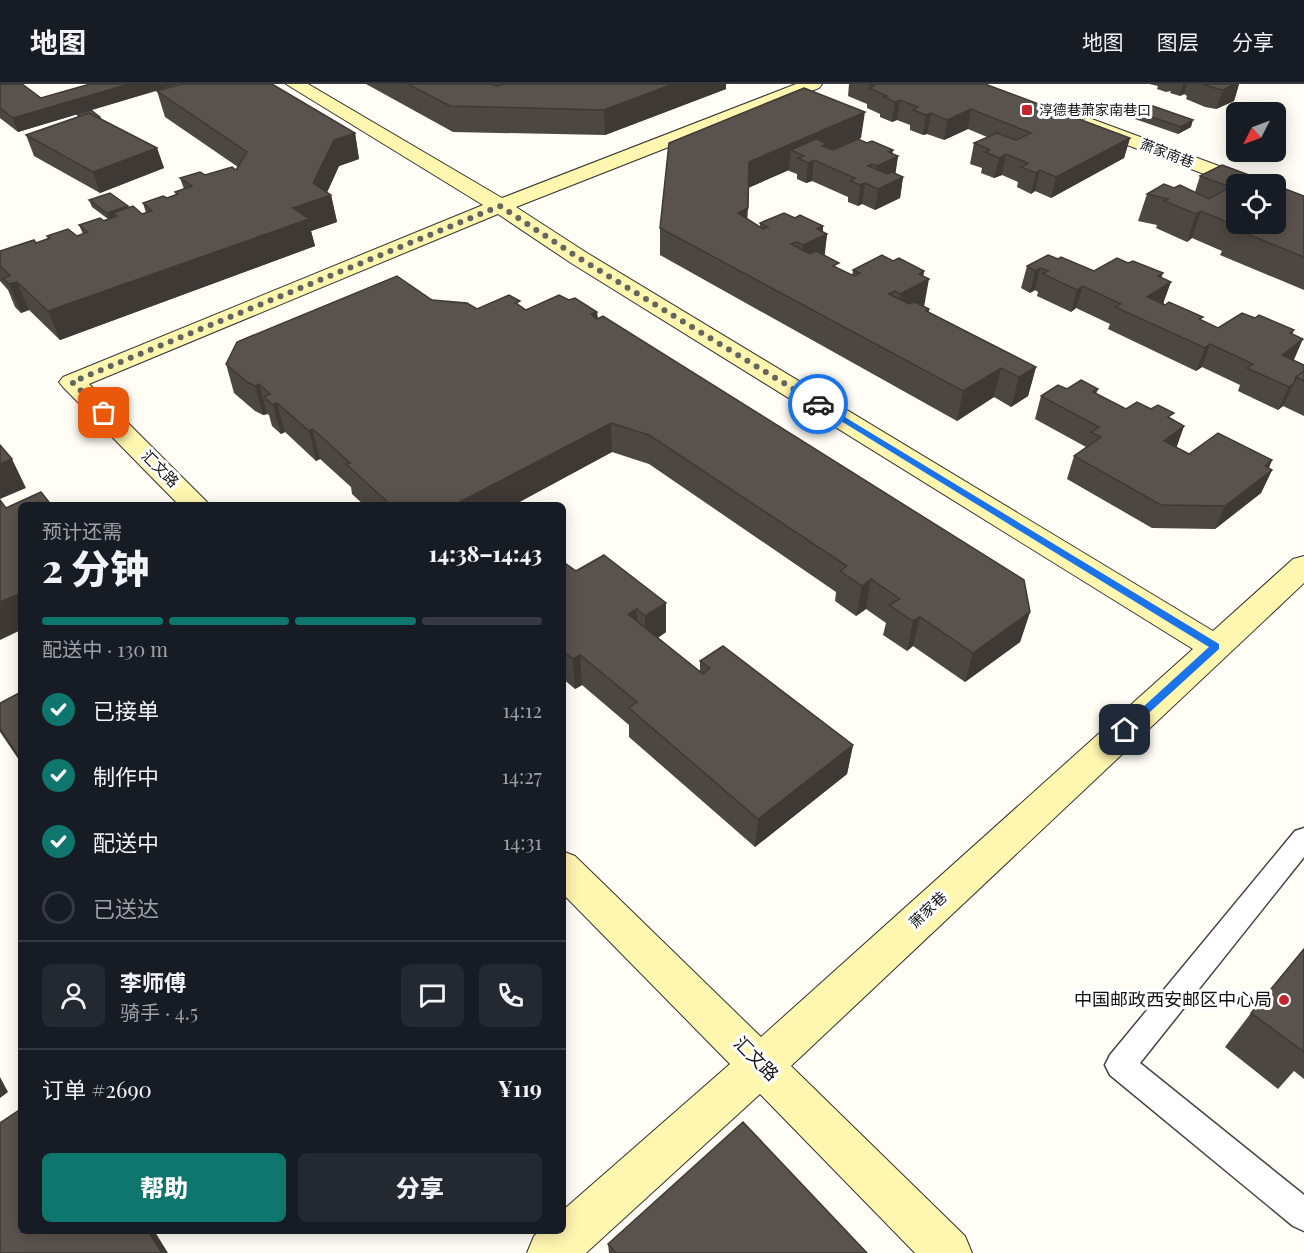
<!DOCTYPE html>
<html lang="zh">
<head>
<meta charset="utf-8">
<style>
  body { margin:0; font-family:"Playfair Display","Noto Sans SC",serif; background:#242831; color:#f1f3f6; height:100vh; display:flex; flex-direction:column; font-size:22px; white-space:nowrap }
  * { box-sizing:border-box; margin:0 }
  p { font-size:20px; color:#9ea1a6 }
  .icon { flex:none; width:33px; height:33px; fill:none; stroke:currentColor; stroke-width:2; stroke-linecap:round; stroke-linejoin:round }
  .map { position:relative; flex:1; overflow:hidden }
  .panel { position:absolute; left:18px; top:418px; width:548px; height:732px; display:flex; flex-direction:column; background:#171b24; border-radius:9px; box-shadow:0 3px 15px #0003 }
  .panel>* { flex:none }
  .needle { width:39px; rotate:228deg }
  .fabs { position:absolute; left:1226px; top:18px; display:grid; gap:12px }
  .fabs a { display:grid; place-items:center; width:60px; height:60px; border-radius:9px; background:#171b24; box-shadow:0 3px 15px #0003; font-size:30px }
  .pin { position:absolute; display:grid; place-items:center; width:51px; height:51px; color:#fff; margin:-26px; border-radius:12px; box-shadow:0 3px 9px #0006 }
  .courier { position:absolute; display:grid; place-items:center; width:60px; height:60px; margin:-30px; border:4px solid #1a73e8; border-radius:50%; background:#fff; color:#222; box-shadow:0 2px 8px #0007 }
  .overview em { font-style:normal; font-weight:800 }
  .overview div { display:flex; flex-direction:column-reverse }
  .overview { display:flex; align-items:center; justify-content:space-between; height:102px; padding:0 24px }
  h1 { font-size:39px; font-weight:800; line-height:45px }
  .bar { display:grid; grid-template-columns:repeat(4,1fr); gap:9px 6px; align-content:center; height:72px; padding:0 24px }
  .bar i { height:8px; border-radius:4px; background:#363941 }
  .bar .active { background:#0f766e }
  .bar p { grid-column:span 4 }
  .line { display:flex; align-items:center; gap:15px; padding:0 24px; border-top:2px solid #363941 }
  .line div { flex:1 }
  .round { display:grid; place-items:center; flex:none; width:63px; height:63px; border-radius:9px; background:#242831 }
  ol { padding:0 24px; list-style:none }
  li { display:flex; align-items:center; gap:18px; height:66px }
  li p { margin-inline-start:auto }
  li .icon { padding:6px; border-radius:50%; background:#0f766e; color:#fff; stroke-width:4 }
  li:last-child { color:#9ea1a6 }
  li i { width:33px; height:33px; border:3px solid #363941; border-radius:50% }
  .button { display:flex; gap:12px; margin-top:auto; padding:12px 24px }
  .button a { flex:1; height:69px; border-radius:9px; background:#0f766e; color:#fff; font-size:24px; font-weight:800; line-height:69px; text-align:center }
  .button a+a { background:#242831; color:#f1f3f6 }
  header { display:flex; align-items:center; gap:36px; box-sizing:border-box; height:84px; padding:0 30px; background:#171b24; border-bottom:2px solid #363941 }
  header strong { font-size:28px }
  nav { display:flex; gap:33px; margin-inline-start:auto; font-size:21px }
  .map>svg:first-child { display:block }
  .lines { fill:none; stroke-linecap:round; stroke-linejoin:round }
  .lane-casing { stroke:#444; stroke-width:3 }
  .secondary-casing { stroke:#333; stroke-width:2 }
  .lane { fill:#fff; fill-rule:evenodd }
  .secondary { fill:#fff6b0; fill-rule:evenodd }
  .wall { fill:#4d4742 }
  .shaded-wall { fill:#3f3936 }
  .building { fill:#5a524d; stroke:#3f3936; stroke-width:1.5 }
  .route { fill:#1a73e8 }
  .done { stroke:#646461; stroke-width:6; stroke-dasharray:0 10.8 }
  .poi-dot { fill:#c4262e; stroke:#fff; stroke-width:2 }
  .labels { text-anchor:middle; stroke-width:6; stroke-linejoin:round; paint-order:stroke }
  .far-poi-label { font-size:14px; fill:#111; stroke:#fff; text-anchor:start }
  .far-street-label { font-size:14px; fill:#111; stroke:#fff }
  .street-label { font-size:15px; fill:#111; stroke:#fff }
  .near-poi-label { font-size:18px; fill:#111; stroke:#fff; text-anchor:end }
  .near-street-label { font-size:18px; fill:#111; stroke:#fff }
</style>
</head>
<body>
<header>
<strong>地图</strong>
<nav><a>地图</a><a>图层</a><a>分享</a></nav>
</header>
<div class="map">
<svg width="1304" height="1169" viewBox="0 0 1304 1169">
  <rect width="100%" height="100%" fill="#fffdf5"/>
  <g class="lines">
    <defs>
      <path id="lane" d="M1304 744V773L1140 979 1304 1111V1147L1293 1142 1110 991 1105 981 1110 971 1295 747Z"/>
      <path id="secondary" d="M286 0H308L502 114 796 0H822L819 4 516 123 587 169 1213 547 1293 475 1304 472V499L791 982 965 1152 972 1169H915L760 1010 586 1169H527L534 1152 539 1148H562V1127L730 980 562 809V767L575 772 761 953 1193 565 571 179 498 130 89 300 211 422H180L63 303 59 298 63 293 483 121Z
        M1089 34 1257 96 1260 100 1236 102 1082 44 1079 40 1082 36Z"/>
    </defs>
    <!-- lane casing -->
    <use href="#lane" class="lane-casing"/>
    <!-- secondary casing -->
    <use href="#secondary" class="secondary-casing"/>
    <!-- lane -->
    <use href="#lane" class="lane"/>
    <!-- secondary -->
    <use href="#secondary" class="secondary"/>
  </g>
  <!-- wall -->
  <path class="wall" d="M0 0 41 14 90 0H179L91 26 101 35 157 64 164 84 100 109 34 72 26 51 78 33 77 30 18 48 0 34Z
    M366 0H726V5L605 51 453 48Z
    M849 0H985L1130 54 1124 74 1051 114 1035 107 1031 110 1017 103 1018 98 1002 91 994 94 981 89 982 84 970 80 974 59 987 53 968 45 944 56 927 50 923 51 910 46V41L897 36 892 38 880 33V30L867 24V20L848 12Z
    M1149 0H1239L1234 17 1216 25 1205 23 1186 15 1187 12 1184 10 1180 12 1170 9 1171 7 1166 8 1157 5 1158 2Z
    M157 7 355 49 359 75 339 82 327 108 331 111 337 138 311 147 315 162 60 256 29 226 21 229 15 223 8 206 0 197V167L36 159 48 155 47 152H77L83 150 79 141 108 135 92 123 89 116 128 124 142 130 146 129 143 119 167 114 176 111 175 108 184 105 180 94 236 86 238 83 165 33Z
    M1134 27 1191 43 1178 50 1132 34Z
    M861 54 858 55 867 59 893 66 892 70 898 72 895 89 903 93 900 114 875 126 862 120 858 122 848 118V113L812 97 806 99 797 95V90L789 87V86L748 104 747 135 760 143V139L795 134 823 142V148L827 150 824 171 838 185 852 192 853 186 893 177 924 187 923 192 924 222 929 225V228L1036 283 1028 312 1011 323 994 313 957 337 660 171V144L669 59Z
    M1200 92 1304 112V206L1220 171 1222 167 1192 154 1187 158 1156 144 1157 141 1138 137 1147 110 1174 104 1195 108Z
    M1058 175 1094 187 1161 194 1164 220 1218 244 1292 251 1293 276 1304 281V332L1283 322 1278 326 1238 307 1240 301 1202 283 1196 287 1108 245 1110 240 1076 224 1071 228 1037 212 1038 208 1035 206 1030 209 1021 204 1027 182Z
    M432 216 477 225 520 222 526 226 569 216 597 228 598 235 1030 528 1020 558 965 598 913 562 907 567 883 551 886 539 866 525 856 532 835 517 836 508 649 380 612 368 512 422H365L352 410 351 403 320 375 316 377 285 348 281 350 272 342 269 331 267 330 263 331 255 327 234 309 226 280Z
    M1067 305H1098L1096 310 1126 325 1172 335 1184 342 1176 363 1189 370 1272 376 1269 384 1272 386 1261 409 1215 445 1152 444 1067 395 1074 372 1086 363 1035 335 1041 312Z
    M604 471 666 548 658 554 700 587V577L853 661 847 690 755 763 629 653V641L582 601 575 605 562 594V477L576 487Z
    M21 608V679L0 648V619Z
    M1304 865V995L1294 987 1278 1005 1225 963 1251 929Z
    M608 1160 867 1169H609Z"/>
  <!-- shaded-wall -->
  <path class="shaded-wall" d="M129 0H179L18 48 13 34Z
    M673 0H726V5L605 51 604 26Z
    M1183 0H1187L1184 10 1180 12Z
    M1234 0H1239L1234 17 1216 25 1223 6Z
    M900 16 897 36 892 38 895 18Z
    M971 25 968 45 944 56 947 36Z
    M865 28 861 54 821 72H804L791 66 789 86 748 104 749 78Z
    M931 29 927 50 923 51 926 31Z
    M1193 36 1191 43 1178 50 1181 43Z
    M355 49 359 75 339 82 325 113 331 111 337 138 311 147 315 162 60 256 48 227 293 124 313 99 334 56Z
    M1130 54 1124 74 1051 114 1056 93Z
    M157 64 164 84 100 109 93 88Z
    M893 66 891 75 898 72 895 93 874 103 877 82 888 68Z
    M1006 70 1002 91 994 94 999 74Z
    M814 76 812 97 806 99 808 79Z
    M1040 86 1035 107 1031 110 1036 89Z
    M903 93 900 114 875 126 878 105Z
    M865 99 862 120 858 122 860 101Z
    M128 122 130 129 117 132 113 129 115 134 110 136 107 129Z
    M748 124 746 152 738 129Z
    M1201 127 1192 154 1187 158 1196 130Z
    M823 142 822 152 827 150 824 178 800 189 803 161 817 145Z
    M1040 184 1035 206 1030 209 1035 187Z
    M924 187 922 198 929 195 924 223 896 238 900 210 919 190Z
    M1163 189 1157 206 1171 198 1163 220 1147 213 1158 192Z
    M17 198 29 226 21 229 9 200Z
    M1083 202 1076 224 1071 228 1077 206Z
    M597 228 598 256 591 230Z
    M1294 246 1284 269 1303 255 1293 278 1272 293 1290 249Z
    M1210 260 1202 283 1196 287 1205 264Z
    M1036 283 1028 312 1011 323 1019 293Z
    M1001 284 994 313 957 337 963 307Z
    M1294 299 1283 322 1278 326 1289 303Z
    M259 300 267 330 263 331 255 302Z
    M277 319 285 348 281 350 273 321Z
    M611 339 612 368 512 422H452Z
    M1184 342 1176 365 1164 357Z
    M312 345 320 375 316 377 309 347Z
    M12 375 26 404 0 415V380Z
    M1272 376 1266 390 1272 386 1261 409 1215 445 1225 422 1265 382Z
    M871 495 866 525 856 532 862 502Z
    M21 509V546L0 556V518Z
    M666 519V548L645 562V532Z
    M637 525V555L628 530Z
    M1030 528 1020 558 965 598 973 569Z
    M920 533 913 562 907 567 913 537Z
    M580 571 582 601 575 605 573 575Z
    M853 661 847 690 755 763 758 735Z
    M0 993 8 1008 0 1014Z
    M149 1148H155L168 1169H162Z"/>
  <!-- building -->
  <path class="building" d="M0 0H22L41 14 90 0H129L13 34 0 24Z
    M182 0H272L355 49 334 56 313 99 331 111 293 124 309 135 48 227 17 198 9 200 3 194 10 192 0 182V167L34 156 36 159 50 154 47 152 68 145 77 152 88 148 79 141 100 134 104 137 117 132 113 129 133 122 142 130 152 127 143 119 163 112 167 114 178 110 175 108 192 102 180 94 200 88 205 91 232 83 236 86 247 68 157 7Z
    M408 0H490L497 2 504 0H673L604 26 450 22Z
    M869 0H985L1130 54 1056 93 1040 86 1036 89 1021 83 1028 79 1006 70 999 74 985 68 990 66 974 59 997 49 1016 56 1031 49 971 25 947 36 931 29 926 31 913 26 918 23 900 16 895 18 883 13 887 12 869 4 874 2Z
    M1203 0H1234L1223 6 1211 3Z
    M804 4 865 28 749 78 748 124 738 129 763 145 768 143 760 139 784 129 795 134 800 131 823 142 817 145 827 150 803 161 797 158 791 160 810 170 816 167 839 179 833 182 854 192 860 189 853 186 882 171 893 177 899 174 924 187 919 190 929 195 900 210 895 207 889 210 909 220 915 218 929 225 926 227 1036 283 1019 293 1001 284 963 307 660 144 669 59Z
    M1147 20 1193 36 1181 43 1134 27Z
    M91 26 100 33 98 34 89 29 80 32 77 30Z
    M89 29 157 64 93 88 26 51Z
    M816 55 827 60 822 62 833 66 858 55 867 59 872 57 893 66 888 68 898 72 877 82 872 80 868 82 887 90 892 88 903 93 878 105 865 99 860 101 850 97 855 94 814 76 808 79 798 74 804 72 791 66Z
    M1222 81 1273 100H1236V140H1275V101L1304 112V173L1230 143 1235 141 1201 127 1196 130 1164 117 1168 115 1147 110 1164 100 1174 104 1180 101 1209 115 1230 103 1200 92Z
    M110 109 128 122 107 129 89 116Z
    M1048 171 1058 175 1061 173 1094 187 1117 174 1128 179 1133 177 1163 189 1158 192 1171 198 1147 213 1165 221 1169 218 1203 233 1199 235 1218 244 1242 229 1255 234 1259 231 1294 246 1290 249 1303 255 1282 271 1304 281V287L1296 293 1294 299 1289 303 1247 284 1253 280 1210 260 1205 264 1115 223 1121 220 1083 202 1077 206 1043 190 1048 187 1040 184 1035 187 1027 182Z
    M397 192 432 216 467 219 477 225 509 211 520 217 516 219 526 226 559 211 569 216 575 214 597 228 591 230 597 235 603 232 1024 496 1030 528 973 569 920 533 913 537 889 521 900 515 871 495 862 502 840 487 847 482 649 351 611 339 452 422H404L401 419 392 422 346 380 350 379 324 355 312 345 309 347 277 319 273 321 264 313 270 310 259 300 255 302 247 298 226 280 237 258Z
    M1304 287V297L1296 293Z
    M1081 296 1098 305 1093 308 1126 325 1137 318 1151 325 1158 321 1174 329 1168 333 1184 342 1164 357 1189 370 1218 349 1272 376 1265 382 1272 386 1225 422 1161 421 1074 372 1101 353 1091 348 1099 343 1041 312 1058 301 1067 305Z
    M0 361 12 375 0 380Z
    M41 408 52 422H21V509L0 518V416L6 424Z
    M604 471 666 519 645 532 637 525 628 530 703 590 710 584 700 577 723 562 853 661 758 735 629 624 637 618 580 571 573 575 562 566V477L576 487Z
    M21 608V676L0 645V619Z
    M1304 865V968L1251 929Z
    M21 1025V1148H149L162 1169H0V1039Z
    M743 1038 867 1169H616L608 1160Z"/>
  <!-- route -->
  <path class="route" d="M815 318H820L1219 560V565L1128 648H1121V643L1209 563 815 321Z"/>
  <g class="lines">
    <!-- done -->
    <path class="done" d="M104 329 72 298 500 122 579 174 818 320"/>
  </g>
  <!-- markers -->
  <g class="poi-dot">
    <rect x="1021" y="20" width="12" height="12" rx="3"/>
    <circle cx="1284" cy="916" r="6"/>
  </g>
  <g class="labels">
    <!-- far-poi labels -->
    <g class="far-poi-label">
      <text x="1039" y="31">淳德巷萧家南巷口</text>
    </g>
    <!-- far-street labels -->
    <g class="far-street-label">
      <text transform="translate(1167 69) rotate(21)" y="5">萧家南巷</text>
    </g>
    <!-- street labels -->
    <g class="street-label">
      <text transform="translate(160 385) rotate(45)" y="5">汇文路</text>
      <text transform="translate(928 826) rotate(-43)" y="5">萧家巷</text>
    </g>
    <!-- near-poi labels -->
    <g class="near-poi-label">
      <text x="1272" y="922">中国邮政西安邮区中心局</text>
    </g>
    <!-- near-street labels -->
    <g class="near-street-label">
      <text transform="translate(756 975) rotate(45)" y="6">汇文路</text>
    </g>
  </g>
</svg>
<div class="fabs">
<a><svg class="needle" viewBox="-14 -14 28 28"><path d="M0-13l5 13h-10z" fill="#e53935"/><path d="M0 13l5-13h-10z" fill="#9ea1a6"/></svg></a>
<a><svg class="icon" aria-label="locate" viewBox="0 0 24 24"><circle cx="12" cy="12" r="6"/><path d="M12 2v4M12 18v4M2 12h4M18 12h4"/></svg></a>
</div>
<div class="pin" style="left:104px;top:329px;background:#ea580c"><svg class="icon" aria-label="bag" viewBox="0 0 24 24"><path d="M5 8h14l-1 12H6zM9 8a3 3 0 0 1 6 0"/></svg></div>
<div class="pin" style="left:1125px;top:646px;background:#1f2937"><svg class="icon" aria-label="home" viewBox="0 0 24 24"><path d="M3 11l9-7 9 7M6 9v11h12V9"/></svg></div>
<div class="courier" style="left:818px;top:320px"><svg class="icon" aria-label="car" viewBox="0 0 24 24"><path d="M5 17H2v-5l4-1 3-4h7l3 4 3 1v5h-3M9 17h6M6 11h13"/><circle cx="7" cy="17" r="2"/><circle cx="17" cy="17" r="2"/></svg></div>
<section class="panel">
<div class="overview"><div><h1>2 分钟</h1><p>预计还需</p></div><em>14:38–14:43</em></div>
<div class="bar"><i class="active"></i><i class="active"></i><i class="active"></i><i></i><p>配送中 · 130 m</p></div>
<ol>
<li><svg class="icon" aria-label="check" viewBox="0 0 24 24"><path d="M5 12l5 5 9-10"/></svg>已接单<p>14:12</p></li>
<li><svg class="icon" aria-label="check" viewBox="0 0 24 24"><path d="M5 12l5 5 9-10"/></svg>制作中<p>14:27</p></li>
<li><svg class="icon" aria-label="check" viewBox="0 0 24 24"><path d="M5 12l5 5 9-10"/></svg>配送中<p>14:31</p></li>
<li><i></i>已送达</li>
</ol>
<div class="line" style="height:108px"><a class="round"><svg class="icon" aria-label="person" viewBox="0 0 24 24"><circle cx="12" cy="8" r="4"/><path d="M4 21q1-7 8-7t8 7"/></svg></a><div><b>李师傅</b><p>骑手 · 4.5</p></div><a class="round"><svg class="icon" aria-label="chat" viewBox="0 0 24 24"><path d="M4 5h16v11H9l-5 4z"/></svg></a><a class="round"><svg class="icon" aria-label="phone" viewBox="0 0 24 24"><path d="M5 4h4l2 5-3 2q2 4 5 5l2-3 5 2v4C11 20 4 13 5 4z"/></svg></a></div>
<div class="line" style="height:78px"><div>订单 #2690</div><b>¥119</b></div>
<div class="button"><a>帮助</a><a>分享</a></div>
</section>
</div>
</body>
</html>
